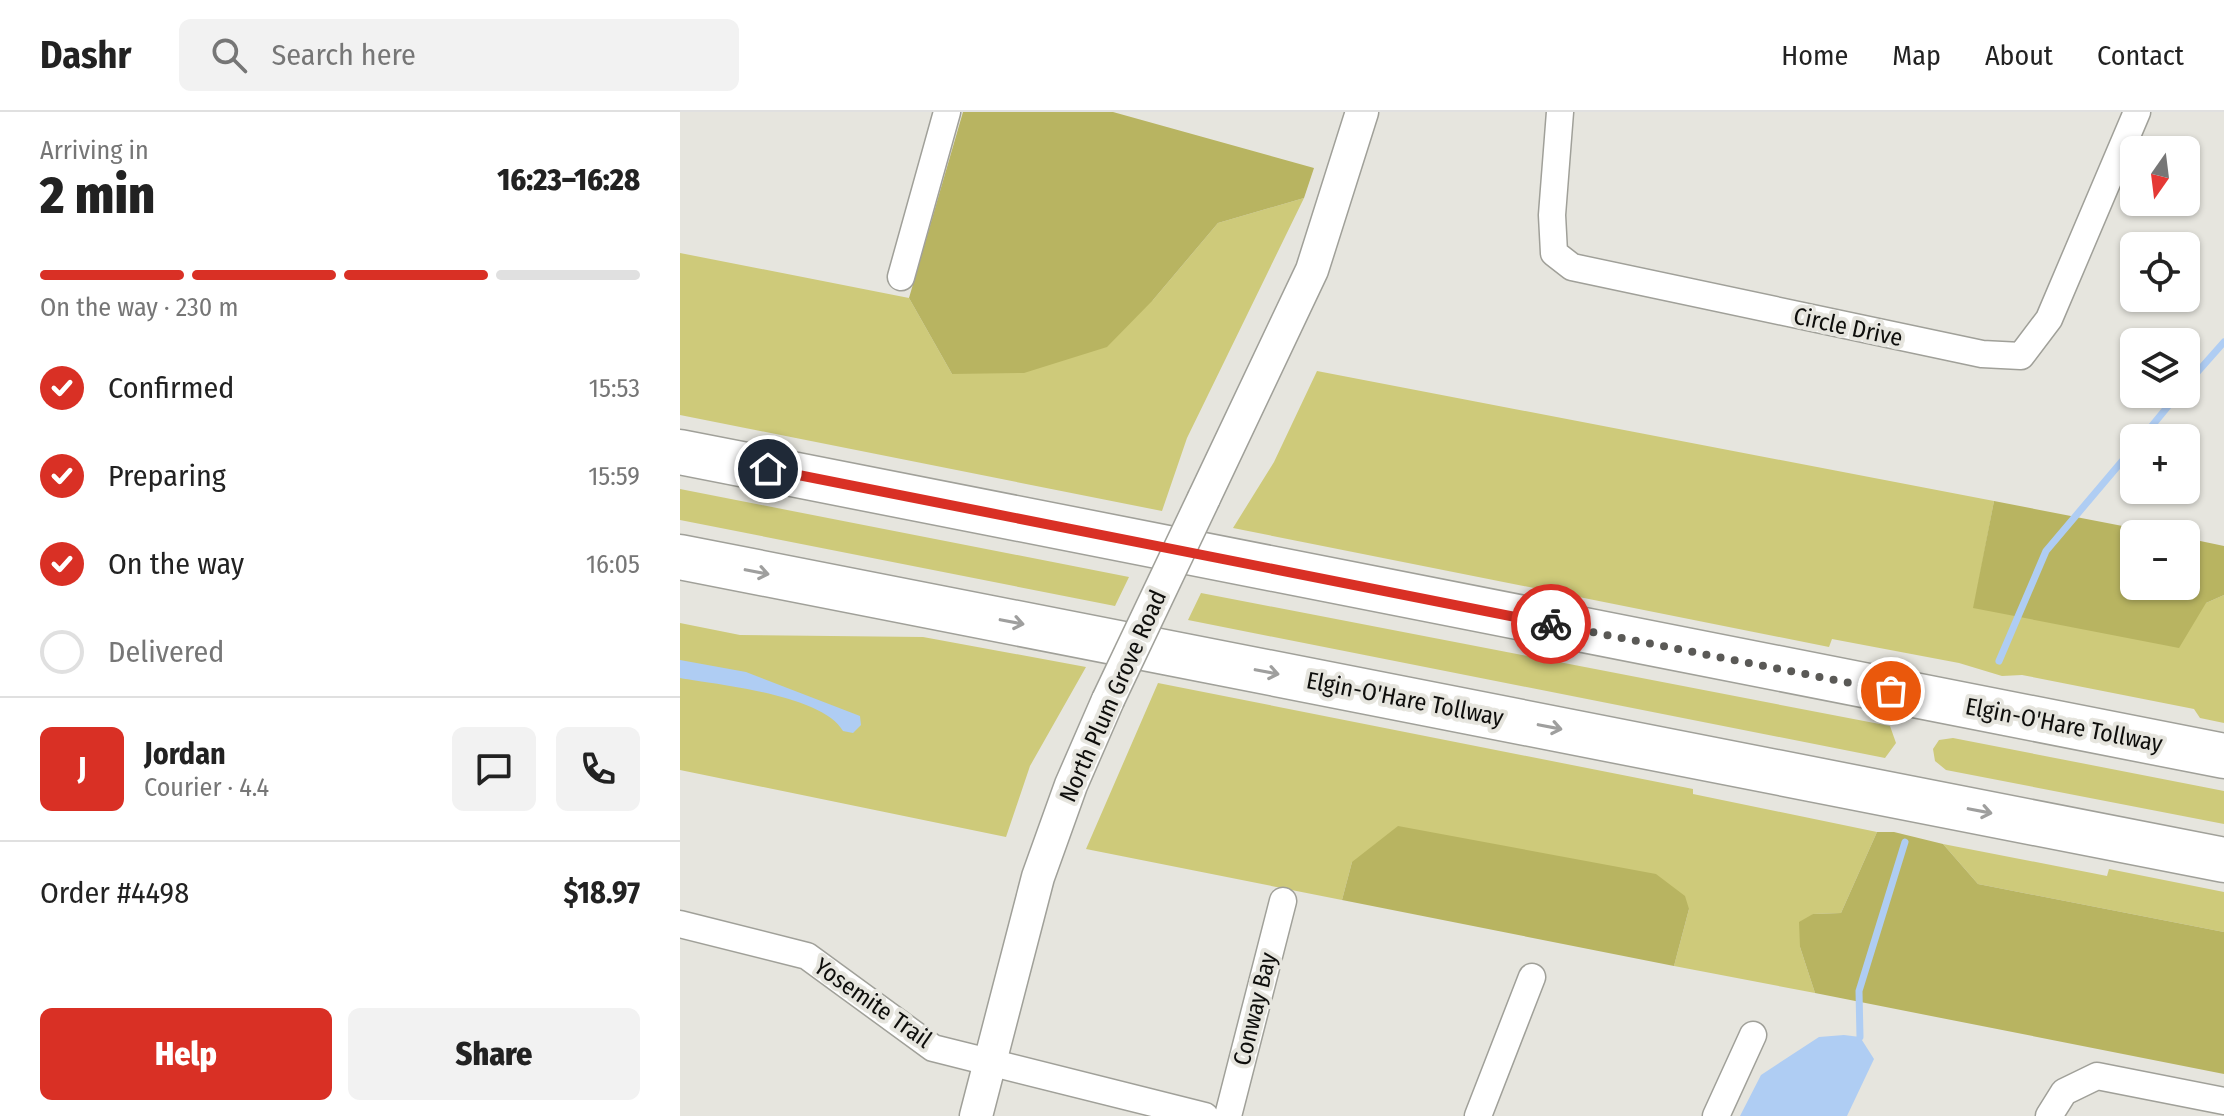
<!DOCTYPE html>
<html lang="en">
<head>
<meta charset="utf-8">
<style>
  body { margin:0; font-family:"Fira Sans Condensed",sans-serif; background:#f2f2f2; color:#222; height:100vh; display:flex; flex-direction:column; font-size:30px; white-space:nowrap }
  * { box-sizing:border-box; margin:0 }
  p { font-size:26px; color:#767676 }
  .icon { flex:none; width:44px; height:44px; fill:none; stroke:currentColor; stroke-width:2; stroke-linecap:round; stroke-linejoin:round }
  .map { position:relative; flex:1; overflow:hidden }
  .panel { display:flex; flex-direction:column; background:#fff; width:680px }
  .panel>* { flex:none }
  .needle { width:52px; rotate:194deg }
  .tools { position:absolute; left:1440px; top:24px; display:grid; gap:16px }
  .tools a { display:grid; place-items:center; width:80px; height:80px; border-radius:12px; background:#fff; box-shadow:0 2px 6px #0004; font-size:40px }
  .pin { position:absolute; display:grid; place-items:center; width:68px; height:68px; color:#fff; margin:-34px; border:4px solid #fff; border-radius:50%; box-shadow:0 2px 8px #0007 }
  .courier { position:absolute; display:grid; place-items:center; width:80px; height:80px; margin:-40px; border:6px solid #d93025; border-radius:50%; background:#fff; color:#222; box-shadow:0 2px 10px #0007 }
  .overview em { font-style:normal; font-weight:800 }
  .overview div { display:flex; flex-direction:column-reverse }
  .overview { display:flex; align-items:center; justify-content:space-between; height:136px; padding:0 40px }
  h1 { font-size:52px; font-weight:800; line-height:60px }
  .bar { display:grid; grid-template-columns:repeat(4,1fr); gap:12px 8px; align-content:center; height:96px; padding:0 40px }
  .bar i { height:10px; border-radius:6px; background:#e0e0e0 }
  .bar .on { background:#d93025 }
  .bar p { grid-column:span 4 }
  .line { display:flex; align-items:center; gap:20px; padding:0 40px; border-top:2px solid #e0e0e0 }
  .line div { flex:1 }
  .round { display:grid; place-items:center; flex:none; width:84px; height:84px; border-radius:12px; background:#f2f2f2 }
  ol { padding:0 40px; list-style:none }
  li { display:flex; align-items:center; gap:24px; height:88px }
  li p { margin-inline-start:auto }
  li .icon { padding:8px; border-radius:50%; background:#d93025; color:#fff; stroke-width:4 }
  li:last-child { color:#767676 }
  li i { width:44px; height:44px; border:4px solid #e0e0e0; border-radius:50% }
  .cta { display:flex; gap:16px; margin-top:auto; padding:16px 40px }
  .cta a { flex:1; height:92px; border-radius:12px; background:#d93025; color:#fff; font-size:32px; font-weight:800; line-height:92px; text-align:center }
  .cta a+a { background:#f2f2f2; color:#222 }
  header { display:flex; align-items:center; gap:48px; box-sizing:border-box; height:112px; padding:0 40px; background:#fff; border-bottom:2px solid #e0e0e0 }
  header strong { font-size:38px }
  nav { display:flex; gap:44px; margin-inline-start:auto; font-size:28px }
  .search { width:560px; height:72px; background:#f2f2f2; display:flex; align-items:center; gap:20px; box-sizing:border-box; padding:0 28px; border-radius:12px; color:#767676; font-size:30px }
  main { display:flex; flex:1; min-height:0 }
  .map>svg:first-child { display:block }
  .green { fill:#ceca7a }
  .forest { fill:#b8b461 }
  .water { fill:#afcdf3 }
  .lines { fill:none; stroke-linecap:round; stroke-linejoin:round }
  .stream { stroke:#afcdf3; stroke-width:7 }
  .minor-casing { stroke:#a0a099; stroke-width:29 }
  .tertiary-casing { stroke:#a0a099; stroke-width:35 }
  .motorway-casing { stroke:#a0a099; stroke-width:47 }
  .minor { stroke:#fff; stroke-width:26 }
  .tertiary { stroke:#fff; stroke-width:32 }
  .motorway { stroke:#fff; stroke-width:44 }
  .tertiary-bridge-casing { stroke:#a0a099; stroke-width:35; stroke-linecap:butt }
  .tertiary-bridge { stroke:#fff; stroke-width:32 }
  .oneway { stroke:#9f9f9e }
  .done { stroke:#5a5956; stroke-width:8; stroke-dasharray:0 14.4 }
  .route { stroke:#d93025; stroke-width:10 }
  .labels { text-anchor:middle; stroke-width:8; stroke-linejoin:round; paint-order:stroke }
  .street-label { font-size:24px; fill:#0e0e0c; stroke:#e6e5de }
</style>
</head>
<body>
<header>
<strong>Dashr</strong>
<div class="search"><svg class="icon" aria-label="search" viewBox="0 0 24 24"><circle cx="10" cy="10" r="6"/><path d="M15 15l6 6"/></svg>Search here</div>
<nav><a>Home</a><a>Map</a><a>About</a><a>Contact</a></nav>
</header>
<main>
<section class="panel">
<div class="overview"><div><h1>2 min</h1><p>Arriving in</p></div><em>16:23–16:28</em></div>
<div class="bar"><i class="on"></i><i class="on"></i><i class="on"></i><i></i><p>On the way · 230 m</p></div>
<ol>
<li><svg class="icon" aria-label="check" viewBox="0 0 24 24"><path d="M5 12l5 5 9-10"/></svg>Confirmed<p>15:53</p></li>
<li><svg class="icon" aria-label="check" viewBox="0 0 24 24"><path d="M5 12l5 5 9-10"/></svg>Preparing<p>15:59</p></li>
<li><svg class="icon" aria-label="check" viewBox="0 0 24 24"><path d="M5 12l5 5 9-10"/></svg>On the way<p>16:05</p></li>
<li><i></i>Delivered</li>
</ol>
<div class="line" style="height:144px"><b class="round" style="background:#d93025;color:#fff">J</b><div><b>Jordan</b><p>Courier · 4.4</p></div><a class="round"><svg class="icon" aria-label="chat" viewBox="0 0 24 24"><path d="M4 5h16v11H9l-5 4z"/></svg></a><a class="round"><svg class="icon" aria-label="phone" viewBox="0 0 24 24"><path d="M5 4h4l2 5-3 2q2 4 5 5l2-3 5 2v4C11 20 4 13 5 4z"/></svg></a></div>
<div class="line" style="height:104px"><div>Order #4498</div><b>$18.97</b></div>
<div class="cta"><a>Help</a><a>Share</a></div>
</section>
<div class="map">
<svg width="1544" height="1004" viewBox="0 0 1544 1004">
  <rect width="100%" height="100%" fill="#e6e5de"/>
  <!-- green -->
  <path class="green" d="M624 86 507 326 482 399 0 303V141L229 186 272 262 473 188 538 111Z
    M637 259 1314 389 1294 495 1526 491 1544 483V611L1520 606 1514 597 1342 563 1322 564 1279 551 1152 527 1149 535 553 416 594 350Z
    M0 377 449 465 435 494 0 408Z
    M521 481 1210 614 1216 631 1205 646 508 508Z
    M0 511 60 523 243 525 406 555 350 654 326 725 0 658Z
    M478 571 1013 677V682L1197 720 1161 801 1133 802 1120 835 1135 881 994 854 1009 797 672 750 662 788 406 737Z
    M1273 626 1544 679V712L1266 658 1255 649 1253 637 1259 628Z
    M1263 732 1427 764 1429 757 1544 780V820L1298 772Z"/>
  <!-- forest -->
  <path class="forest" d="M283 0H433L634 56 624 86 538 111 473 188 427 235 344 261 272 262 229 186Z
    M1314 389 1484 422H1454V474H1506V426L1544 434V483L1526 491 1499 536 1293 496Z
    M718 714 976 762 1005 784 1009 797 994 854 662 788 672 750Z
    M1197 720H1214L1263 732 1298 772 1544 820V962L1135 881 1120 835 1119 810 1133 802 1161 801Z"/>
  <!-- water -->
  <path class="water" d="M0 548 66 560 180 604 181 613 173 621 163 619C142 583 40 573 0 566Z
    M1164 923 1180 925 1194 947 1167 1004H1060L1081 963 1139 925Z"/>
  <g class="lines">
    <!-- stream -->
    <path class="stream" d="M1506 273 1544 230
      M1462 326 1498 282
      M1319 549 1366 439 1454 335
      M1180 925 1179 879 1225 730"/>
    <defs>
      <path id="minor" d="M880 0 872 103 874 141 892 155 1302 242 1341 244 1369 207 1457 0
        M221 165 267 0
        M0 812 127 844 253 936 525 1004
        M548 1004 603 789
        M798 1004 852 865
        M1036 1004 1073 923
        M1369 1004 1384 980 1417 964 1544 989"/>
      <path id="tertiary" d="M524 386 632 158 682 0
        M296 1004 358 765 391 673 428 588"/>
      <path id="motorway" d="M0 340 1544 644
        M0 445 1544 748"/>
    </defs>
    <!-- minor casing -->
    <use href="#minor" class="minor-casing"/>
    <!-- tertiary casing -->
    <use href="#tertiary" class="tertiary-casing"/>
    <!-- motorway casing -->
    <use href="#motorway" class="motorway-casing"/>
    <!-- minor -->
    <use href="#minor" class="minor"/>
    <!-- tertiary -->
    <use href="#tertiary" class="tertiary"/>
    <!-- motorway -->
    <use href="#motorway" class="motorway"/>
    <defs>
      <path id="tertiary-bridge" d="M428 588 524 386"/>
    </defs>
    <!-- tertiary-bridge casing -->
    <use href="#tertiary-bridge" class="tertiary-bridge-casing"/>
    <!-- tertiary-bridge -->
    <use href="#tertiary-bridge" class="tertiary-bridge"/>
  </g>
  <!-- one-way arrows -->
  <defs><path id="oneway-shaft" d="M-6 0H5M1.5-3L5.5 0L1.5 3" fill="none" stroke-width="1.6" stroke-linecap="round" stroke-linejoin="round" transform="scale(2)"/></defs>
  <g class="oneway">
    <use href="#oneway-shaft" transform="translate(77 460) rotate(11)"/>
    <use href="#oneway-shaft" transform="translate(332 510) rotate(11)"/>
    <use href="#oneway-shaft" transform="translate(587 560) rotate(11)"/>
    <use href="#oneway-shaft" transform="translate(870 615) rotate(11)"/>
    <use href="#oneway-shaft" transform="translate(1300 699) rotate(11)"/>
  </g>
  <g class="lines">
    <!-- done -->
    <path class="done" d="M871 512 1211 579"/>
    <!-- route -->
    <path class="route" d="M88 357 871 512"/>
  </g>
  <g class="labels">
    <!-- street labels -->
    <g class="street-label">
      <text transform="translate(1168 215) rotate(12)" y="8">Circle Drive</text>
      <text transform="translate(433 584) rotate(-66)" y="8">North Plum Grove Road</text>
      <text transform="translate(725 587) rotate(11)" y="8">Elgin-O'Hare Tollway</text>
      <text transform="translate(1384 613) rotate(11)" y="8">Elgin-O'Hare Tollway</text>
      <text transform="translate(193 891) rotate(35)" y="8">Yosemite Trail</text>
      <text transform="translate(575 897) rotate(-76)" y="8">Conway Bay</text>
    </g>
  </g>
</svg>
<div class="tools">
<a><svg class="needle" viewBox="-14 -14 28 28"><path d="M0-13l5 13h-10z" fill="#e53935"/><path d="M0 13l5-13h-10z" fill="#767676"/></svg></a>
<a><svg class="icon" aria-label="locate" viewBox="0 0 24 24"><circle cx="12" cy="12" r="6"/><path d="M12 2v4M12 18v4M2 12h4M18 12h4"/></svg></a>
<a><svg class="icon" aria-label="layers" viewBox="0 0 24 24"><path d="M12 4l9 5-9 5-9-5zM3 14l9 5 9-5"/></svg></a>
<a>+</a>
<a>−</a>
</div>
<div class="pin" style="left:1211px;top:579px;background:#ea580c"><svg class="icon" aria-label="bag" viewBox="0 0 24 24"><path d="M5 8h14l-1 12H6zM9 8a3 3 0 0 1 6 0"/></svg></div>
<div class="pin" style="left:88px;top:357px;background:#1f2937"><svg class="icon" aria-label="home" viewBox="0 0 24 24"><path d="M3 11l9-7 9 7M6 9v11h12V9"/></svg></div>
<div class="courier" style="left:871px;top:512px"><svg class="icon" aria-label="bike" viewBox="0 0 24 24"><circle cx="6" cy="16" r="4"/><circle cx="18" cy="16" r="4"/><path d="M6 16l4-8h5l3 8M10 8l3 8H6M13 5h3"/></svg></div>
</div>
</main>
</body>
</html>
